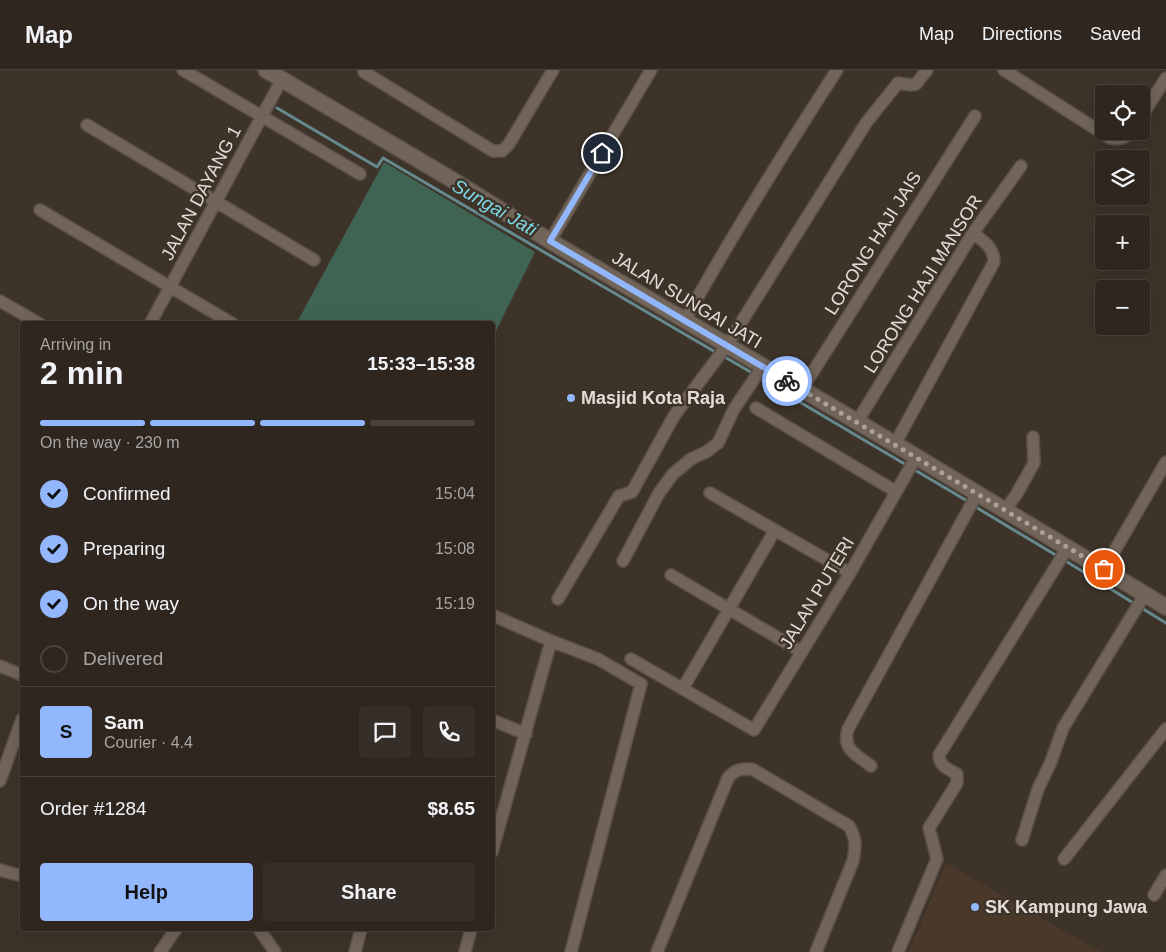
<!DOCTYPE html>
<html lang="en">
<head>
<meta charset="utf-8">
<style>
  body { margin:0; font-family:Arial,sans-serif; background:#362e28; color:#f1f3f6; height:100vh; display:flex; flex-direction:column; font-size:19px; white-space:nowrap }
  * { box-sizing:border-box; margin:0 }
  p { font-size:16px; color:#a7a5a4 }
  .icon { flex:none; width:28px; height:28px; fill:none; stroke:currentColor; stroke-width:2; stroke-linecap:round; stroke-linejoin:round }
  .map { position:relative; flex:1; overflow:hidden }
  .sheet { position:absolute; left:20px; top:251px; width:475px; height:610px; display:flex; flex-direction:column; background:#2e261f; border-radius:5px; box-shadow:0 5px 20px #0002,0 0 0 1px #49433d }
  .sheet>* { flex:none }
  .controls { position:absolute; left:1095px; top:15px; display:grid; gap:10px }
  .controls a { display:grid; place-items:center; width:55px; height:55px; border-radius:5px; background:#2e261f; box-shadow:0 5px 20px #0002,0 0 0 1px #49433d; font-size:25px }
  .pin { position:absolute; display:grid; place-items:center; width:42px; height:42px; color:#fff; margin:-21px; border:2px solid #fff; border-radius:50%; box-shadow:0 1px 5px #0007 }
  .courier { position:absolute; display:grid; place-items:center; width:50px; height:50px; margin:-25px; border:4px solid #92b7fd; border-radius:50%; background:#fff; color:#222; box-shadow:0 1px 6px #0007 }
  .overview em { font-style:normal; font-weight:700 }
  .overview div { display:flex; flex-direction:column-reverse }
  .overview { display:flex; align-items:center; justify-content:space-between; height:85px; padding:0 20px }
  h1 { font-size:32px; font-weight:700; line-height:38px }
  .bar { display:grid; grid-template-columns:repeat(4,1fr); gap:8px 5px; align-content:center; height:60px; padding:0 20px }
  .bar i { height:6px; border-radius:4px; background:#49433d }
  .bar .on { background:#92b7fd }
  .bar p { grid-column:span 4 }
  .line { display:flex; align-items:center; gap:12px; padding:0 20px; border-top:1px solid #49433d }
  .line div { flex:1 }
  .round { display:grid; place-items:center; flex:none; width:52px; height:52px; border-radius:5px; background:#362e28 }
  ol { padding:0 20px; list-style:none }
  li { display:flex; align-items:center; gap:15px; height:55px }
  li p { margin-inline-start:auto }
  li .icon { padding:5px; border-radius:50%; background:#92b7fd; color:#111; stroke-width:4 }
  li:last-child { color:#a7a5a4 }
  li i { width:28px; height:28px; border:2px solid #49433d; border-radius:50% }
  .button { display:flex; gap:10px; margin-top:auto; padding:10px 20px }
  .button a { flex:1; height:58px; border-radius:5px; background:#92b7fd; color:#111; font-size:20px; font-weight:700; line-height:58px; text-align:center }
  .button a+a { background:#362e28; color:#f1f3f6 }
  header { display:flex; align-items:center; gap:30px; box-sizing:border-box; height:70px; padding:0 25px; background:#2e261f; border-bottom:1px solid #49433d }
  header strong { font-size:24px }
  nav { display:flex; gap:28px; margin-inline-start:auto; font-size:18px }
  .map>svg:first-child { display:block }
  .built { fill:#4a392b }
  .green { fill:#406454 }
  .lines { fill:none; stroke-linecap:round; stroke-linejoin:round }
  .stream { stroke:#65898d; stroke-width:3 }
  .minor-casing { stroke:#5a5048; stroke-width:14 }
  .secondary-casing { stroke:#5a5048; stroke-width:18 }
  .minor { stroke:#716459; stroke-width:11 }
  .secondary { stroke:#716459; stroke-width:15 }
  .done { stroke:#aaa199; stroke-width:5; stroke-dasharray:0 9 }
  .route { stroke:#92b7fd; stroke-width:6 }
  .poi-dot { fill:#92b7fd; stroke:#3e3329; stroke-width:2 }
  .labels { text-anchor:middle; stroke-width:5; stroke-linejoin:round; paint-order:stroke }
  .street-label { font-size:18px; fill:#e4dcd6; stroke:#3e3329 }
  .poi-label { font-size:18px; font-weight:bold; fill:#e4dcd6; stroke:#3e3329; text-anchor:start }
  .water-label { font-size:19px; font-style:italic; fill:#7dd7e5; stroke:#3e3329 }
</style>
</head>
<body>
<header>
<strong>Map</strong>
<nav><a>Map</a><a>Directions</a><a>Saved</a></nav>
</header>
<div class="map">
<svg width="1166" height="882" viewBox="0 0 1166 882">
  <rect width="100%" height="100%" fill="#3e3329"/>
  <!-- built -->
  <path class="built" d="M946 793 1101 882H909Z"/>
  <!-- green -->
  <path class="green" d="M384 92 535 182 493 267 492 254H296Z"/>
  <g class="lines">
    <!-- stream -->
    <path class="stream" d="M277 38 377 97 383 88 717 283
      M723 286 754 304
      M759 308 969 432
      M974 436 1059 487
      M1064 490 1135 534
      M1140 537 1166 553"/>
    <defs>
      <path id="minor" d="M183 0 360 104
        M1004 0 1110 68C1120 70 1125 68 1132 61
        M364 2 493 81H502L509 74 553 0
        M1141 47 1166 8
        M87 55 314 190
        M40 140 233 254
        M550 171 651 0
        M0 231 40 254
        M685 250C732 165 784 82 837 0
        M150 254 282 9
        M802 319 975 46
        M756 338 895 421
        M857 352 973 163 1021 96
        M895 374 994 192C994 177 983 171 973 163
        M710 423 850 503
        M1005 440 1016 425 1034 393 1033 367
        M623 491 659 423 673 404 691 389 706 382 718 373 734 339 763 296
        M1104 499 1166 392
        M671 505 802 582
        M558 529 619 426 632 422 674 346 727 275 866 53 898 13 910 15 916 14 927 0
        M492 545 551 571 598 589 641 614 571 882
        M631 589 754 660 850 503 916 387
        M0 596 22 605
        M683 618 775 460
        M492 650 526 664
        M871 696C856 684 842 680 848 659L977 424
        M0 711 22 649
        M1022 770 1038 719 1050 694 1063 658 1145 524
        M492 782 551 571
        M1064 789 1166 659
        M0 800 22 806
        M1154 825 1166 805
        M259 859 275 882
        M160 882 176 859
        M355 882 361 859
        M465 882 471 859
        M657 882 728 708C735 699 741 699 752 699L849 756C856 768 856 777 853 791L816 882
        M898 882 937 789 929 758 957 713V704C948 699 939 696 939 685L1068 477"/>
      <path id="secondary" d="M266 0 456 112 550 171 895 374 1166 537"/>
    </defs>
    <!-- minor casing -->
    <use href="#minor" class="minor-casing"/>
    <!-- secondary casing -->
    <use href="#secondary" class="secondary-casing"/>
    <!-- minor -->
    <use href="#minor" class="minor"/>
    <!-- secondary -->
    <use href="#secondary" class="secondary"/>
  </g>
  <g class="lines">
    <!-- done -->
    <path class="done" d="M787 311 1104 499"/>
    <!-- route -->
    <path class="route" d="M602 83 550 171 787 311"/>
  </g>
  <!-- markers -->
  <g class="poi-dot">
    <circle cx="571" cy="328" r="5"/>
    <circle cx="975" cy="837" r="5"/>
  </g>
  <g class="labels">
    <!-- street labels -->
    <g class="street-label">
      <text transform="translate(201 123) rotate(-62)" y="6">JALAN DAYANG 1</text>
      <text transform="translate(873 173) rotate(-58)" y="6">LORONG HAJI JAIS</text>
      <text transform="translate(923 214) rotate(-58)" y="6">LORONG HAJI MANSOR</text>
      <text transform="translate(687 230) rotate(31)" y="6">JALAN SUNGAI JATI</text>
      <text transform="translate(817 523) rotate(-59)" y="6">JALAN PUTERI</text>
    </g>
    <!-- poi labels -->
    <g class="poi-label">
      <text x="581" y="334">Masjid Kota Raja</text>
      <text x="985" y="843">SK Kampung Jawa</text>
    </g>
    <!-- water labels -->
    <g class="water-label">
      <text transform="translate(495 137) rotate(30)" y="7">Sungai Jati</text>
    </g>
  </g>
</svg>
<div class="controls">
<a><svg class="icon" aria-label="locate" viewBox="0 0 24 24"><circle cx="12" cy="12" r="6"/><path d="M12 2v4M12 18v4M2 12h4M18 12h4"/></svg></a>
<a><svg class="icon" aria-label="layers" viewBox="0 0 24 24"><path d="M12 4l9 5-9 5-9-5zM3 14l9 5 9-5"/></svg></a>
<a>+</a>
<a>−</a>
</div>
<div class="pin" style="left:1104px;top:499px;background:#ea580c"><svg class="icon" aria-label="bag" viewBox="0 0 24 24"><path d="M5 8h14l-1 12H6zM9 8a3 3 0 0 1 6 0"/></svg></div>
<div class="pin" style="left:602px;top:83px;background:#1f2937"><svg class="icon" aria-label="home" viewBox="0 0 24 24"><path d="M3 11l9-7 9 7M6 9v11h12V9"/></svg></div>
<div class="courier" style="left:787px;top:311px"><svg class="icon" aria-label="bike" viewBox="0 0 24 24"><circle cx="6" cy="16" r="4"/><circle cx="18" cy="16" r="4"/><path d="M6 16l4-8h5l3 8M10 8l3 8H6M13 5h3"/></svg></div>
<section class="sheet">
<div class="overview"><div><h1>2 min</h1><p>Arriving in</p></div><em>15:33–15:38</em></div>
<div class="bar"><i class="on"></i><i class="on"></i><i class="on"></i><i></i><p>On the way · 230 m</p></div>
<ol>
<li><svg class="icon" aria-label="check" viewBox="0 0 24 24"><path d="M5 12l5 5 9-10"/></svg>Confirmed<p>15:04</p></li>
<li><svg class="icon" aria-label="check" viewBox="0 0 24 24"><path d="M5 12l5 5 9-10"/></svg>Preparing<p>15:08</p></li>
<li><svg class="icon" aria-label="check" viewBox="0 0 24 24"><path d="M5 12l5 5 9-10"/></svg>On the way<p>15:19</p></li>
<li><i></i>Delivered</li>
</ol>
<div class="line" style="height:90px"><b class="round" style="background:#92b7fd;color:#111">S</b><div><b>Sam</b><p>Courier · 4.4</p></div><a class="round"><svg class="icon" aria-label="chat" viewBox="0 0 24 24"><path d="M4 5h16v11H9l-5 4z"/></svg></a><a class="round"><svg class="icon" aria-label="phone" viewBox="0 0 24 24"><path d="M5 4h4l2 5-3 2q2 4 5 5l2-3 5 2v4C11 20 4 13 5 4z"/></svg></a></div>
<div class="line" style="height:65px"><div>Order #1284</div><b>$8.65</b></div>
<div class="button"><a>Help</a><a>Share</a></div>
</section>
</div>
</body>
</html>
